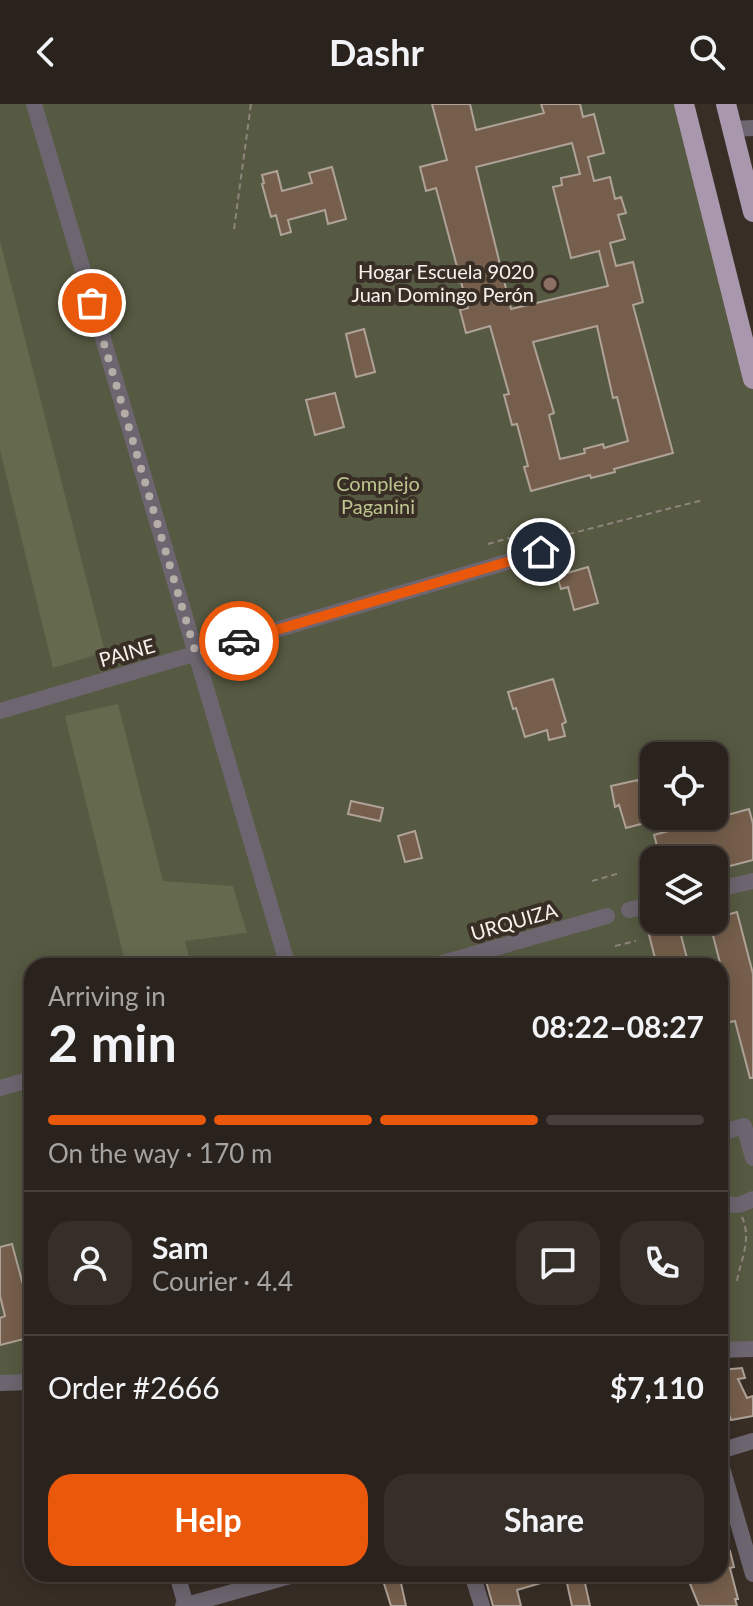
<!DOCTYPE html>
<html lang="en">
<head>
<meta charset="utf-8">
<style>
  body { margin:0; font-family:Lato,sans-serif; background:#362f29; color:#f1f3f6; height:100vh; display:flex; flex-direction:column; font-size:30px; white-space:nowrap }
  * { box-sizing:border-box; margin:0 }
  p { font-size:26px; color:#a5a4a3 }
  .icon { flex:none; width:44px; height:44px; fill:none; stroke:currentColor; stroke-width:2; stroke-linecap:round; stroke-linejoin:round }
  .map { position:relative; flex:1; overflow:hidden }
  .details { position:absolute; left:24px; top:854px; width:704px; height:624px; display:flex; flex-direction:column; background:#2a221c; border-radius:24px; box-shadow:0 4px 20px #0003,0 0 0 2px #463f3b }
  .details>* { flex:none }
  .buttons { position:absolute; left:640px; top:638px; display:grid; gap:16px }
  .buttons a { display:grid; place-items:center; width:88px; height:88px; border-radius:16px; background:#2a221c; box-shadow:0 4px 20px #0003,0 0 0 2px #463f3b; font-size:40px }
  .pin { position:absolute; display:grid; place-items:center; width:68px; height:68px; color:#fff; margin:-34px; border:4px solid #fff; border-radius:50%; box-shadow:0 2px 8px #0007 }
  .courier { position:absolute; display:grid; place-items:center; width:80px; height:80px; margin:-40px; border:6px solid #ea580c; border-radius:50%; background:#fff; color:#222; box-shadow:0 2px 10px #0007 }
  .overview em { font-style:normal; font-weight:700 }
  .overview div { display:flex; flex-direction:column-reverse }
  .overview { display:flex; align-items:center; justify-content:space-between; height:136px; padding:0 24px }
  h1 { font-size:52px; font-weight:700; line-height:60px }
  .bar { display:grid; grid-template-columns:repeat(4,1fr); gap:12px 8px; align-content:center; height:96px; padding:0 24px }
  .bar i { height:10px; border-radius:6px; background:#463f3b }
  .bar .selected { background:#ea580c }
  .bar p { grid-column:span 4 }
  .line { display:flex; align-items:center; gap:20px; padding:0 24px; border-top:2px solid #463f3b }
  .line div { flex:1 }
  .round { display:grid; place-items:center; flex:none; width:84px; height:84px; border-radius:24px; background:#362f29 }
  .action { display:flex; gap:16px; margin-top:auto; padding:16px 24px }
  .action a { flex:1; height:92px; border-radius:24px; background:#ea580c; color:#fff; font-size:32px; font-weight:700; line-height:92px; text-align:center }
  .action a+a { background:#362f29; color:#f1f3f6 }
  header { display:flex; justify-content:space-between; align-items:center; height:104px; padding:0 24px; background:#2a221c; font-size:36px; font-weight:700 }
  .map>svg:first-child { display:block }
  .green { fill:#575a42; fill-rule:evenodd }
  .forest { fill:#65694d }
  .building { fill:#755e4b; stroke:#afa298; stroke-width:2; fill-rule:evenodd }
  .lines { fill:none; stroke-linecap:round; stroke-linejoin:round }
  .path { stroke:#8d847e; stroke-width:2; stroke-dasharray:6 4; stroke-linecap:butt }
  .minor { stroke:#6d656f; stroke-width:16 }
  .major { stroke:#a998ad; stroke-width:20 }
  .done { stroke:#b5ada7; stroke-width:8; stroke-dasharray:0 14.4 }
  .route { stroke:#ea580c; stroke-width:10 }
  .education-dot { fill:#8d6e63; stroke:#382e26; stroke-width:3 }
  .labels { text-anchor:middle; stroke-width:8; stroke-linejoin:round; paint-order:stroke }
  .poi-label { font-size:20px; fill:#f8f1ec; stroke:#382e26; text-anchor:end }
  .park-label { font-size:20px; fill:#bdc58f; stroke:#382e26 }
  .street-label { font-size:20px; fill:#f8f1ec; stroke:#382e26 }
</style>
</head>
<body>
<header><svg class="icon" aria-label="back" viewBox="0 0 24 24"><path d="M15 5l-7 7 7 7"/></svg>Dashr<svg class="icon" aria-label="search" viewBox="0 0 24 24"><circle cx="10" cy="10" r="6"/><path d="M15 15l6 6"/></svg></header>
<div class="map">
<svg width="753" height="1502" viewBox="0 0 753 1502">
  <rect width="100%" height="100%" fill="#382e26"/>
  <!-- green -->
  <path class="green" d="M0 0H684L753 275V1245L720 1246V862H32V1278L0 1279ZM654 652H714V712H654ZM654 756H714V816H654Z"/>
  <!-- forest -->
  <path class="forest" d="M0 137 105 548 53 564 0 346Z
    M118 600 163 777 233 782 247 829 185 837 191 862H126L65 612Z"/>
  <!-- building -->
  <path class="building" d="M432 0H470L476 26 544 9 541 0H580L583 13 594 10 604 49 588 53 594 77 610 73 615 95 621 93 626 109 618 111 625 135 610 139 616 162 633 158 643 198 633 201 673 349 614 365 615 368 591 374 590 371 531 387 524 363 528 362 517 320 512 321 504 291 509 290 490 222 466 229 460 206 468 204 436 84 426 87 420 63 447 56ZM572 39 580 70 561 74 562 81 553 83 571 154 599 147 608 182 511 205 476 63ZM597 222 613 294 617 293 628 337 604 344 603 340 584 345 585 349 560 355 549 311 554 309 533 238Z
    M332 63 346 115 328 120 325 106 288 116 291 128 281 131 276 111 271 113 262 80 264 79 262 71 277 67 282 87 312 79 309 69Z
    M364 225 375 268 356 273 346 230Z
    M335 289 344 323 315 331 306 296Z
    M588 463 598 499 574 506 568 483 561 485 557 472Z
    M553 575 566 618 562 620 565 632 549 636 547 626 525 633 516 604 513 605 508 588Z
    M638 676 641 688 648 687 651 702 641 704 645 719 626 724 619 701 615 703 611 682Z
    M351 697 383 704 380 717 348 710Z
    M749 705 753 720V756L726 763 728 771 714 775V756H661L654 731Z
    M415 727 422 754 405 758 398 732Z
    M737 808 753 870V974H750L735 917 720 920V888L727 886 709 816Z
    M648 816H677L689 862H657L647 823Z
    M12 1140 32 1214V1233L0 1241V1214L5 1212 0 1192V1143Z
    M742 1264 745 1274 738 1275 747 1294 753 1292V1312L731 1316 720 1285V1266Z
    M724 1438 726 1448 730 1447 734 1463 730 1464 738 1495H735L737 1502H699L686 1470H720V1439Z
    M381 1470H399L406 1502H391Z
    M484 1470H557L558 1474 517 1486 521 1502H493Z
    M565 1470H583L590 1502H572Z"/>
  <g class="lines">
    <!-- path -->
    <path class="path" d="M234 125 251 0
      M549 435 703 396
      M488 440 509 434 516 439
      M592 777 620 769
      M615 842 636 837
      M737 1177C741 1154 752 1136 742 1113"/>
    <!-- minor -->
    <path class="minor" d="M34 0 288 862
      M732 25 753 24
      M0 607 541 448
      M714 786 753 777
      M629 806 654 800
      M432 862 607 812
      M0 984 32 975
      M720 1029 744 1022 753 1054
      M720 1095C733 1104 739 1102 753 1095
      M720 1246 753 1245
      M0 1279 32 1278
      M720 1347 753 1337
      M720 1357 753 1470
      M177 1470 186 1502
      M472 1470 482 1502
      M183 1502 297 1470"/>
    <!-- major -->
    <path class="major" d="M684 0 753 275
      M726 0 753 108"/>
  </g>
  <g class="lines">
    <!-- done -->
    <path class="done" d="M92 199 196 550 239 537"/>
    <!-- route -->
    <path class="route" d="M239 537 541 448"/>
  </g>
  <!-- markers -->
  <circle class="education-dot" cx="550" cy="180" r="8"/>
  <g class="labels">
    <!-- poi labels -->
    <g class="poi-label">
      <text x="534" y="175">Hogar Escuela 9020<tspan x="534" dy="23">Juan Domingo Perón</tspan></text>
    </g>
    <!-- park labels -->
    <g class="park-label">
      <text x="378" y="387">Complejo<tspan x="378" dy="23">Paganini</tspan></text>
    </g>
    <!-- street labels -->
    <g class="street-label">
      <text transform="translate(127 549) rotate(-16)" y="7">PAINE</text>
      <text transform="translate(514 818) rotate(-16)" y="7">URQUIZA</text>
    </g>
  </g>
</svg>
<div class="buttons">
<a><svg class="icon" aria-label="locate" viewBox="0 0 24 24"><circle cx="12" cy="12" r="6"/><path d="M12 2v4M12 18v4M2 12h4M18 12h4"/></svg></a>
<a><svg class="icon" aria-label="layers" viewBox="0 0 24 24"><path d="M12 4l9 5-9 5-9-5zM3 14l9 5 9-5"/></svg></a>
</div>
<div class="pin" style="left:92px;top:199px;background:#ea580c"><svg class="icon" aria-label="bag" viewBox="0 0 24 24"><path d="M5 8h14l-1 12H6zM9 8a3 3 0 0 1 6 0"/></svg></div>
<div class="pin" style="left:541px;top:448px;background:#1f2937"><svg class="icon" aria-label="home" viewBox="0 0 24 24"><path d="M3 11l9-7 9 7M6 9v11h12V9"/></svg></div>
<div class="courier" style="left:239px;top:537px"><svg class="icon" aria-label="car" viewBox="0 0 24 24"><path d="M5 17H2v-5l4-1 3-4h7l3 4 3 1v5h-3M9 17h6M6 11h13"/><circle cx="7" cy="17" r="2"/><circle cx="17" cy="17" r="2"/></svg></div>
<section class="details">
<div class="overview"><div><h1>2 min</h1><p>Arriving in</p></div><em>08:22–08:27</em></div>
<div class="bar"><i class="selected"></i><i class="selected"></i><i class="selected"></i><i></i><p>On the way · 170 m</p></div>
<div class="line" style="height:144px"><a class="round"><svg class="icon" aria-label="person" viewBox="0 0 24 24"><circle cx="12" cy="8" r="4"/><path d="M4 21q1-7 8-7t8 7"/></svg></a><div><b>Sam</b><p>Courier · 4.4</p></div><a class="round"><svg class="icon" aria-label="chat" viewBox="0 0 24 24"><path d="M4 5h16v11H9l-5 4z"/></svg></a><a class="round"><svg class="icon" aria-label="phone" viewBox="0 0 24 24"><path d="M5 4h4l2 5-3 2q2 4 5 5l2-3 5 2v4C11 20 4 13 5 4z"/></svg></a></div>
<div class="line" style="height:104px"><div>Order #2666</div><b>$7,110</b></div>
<div class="action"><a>Help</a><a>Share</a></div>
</section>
</div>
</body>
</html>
